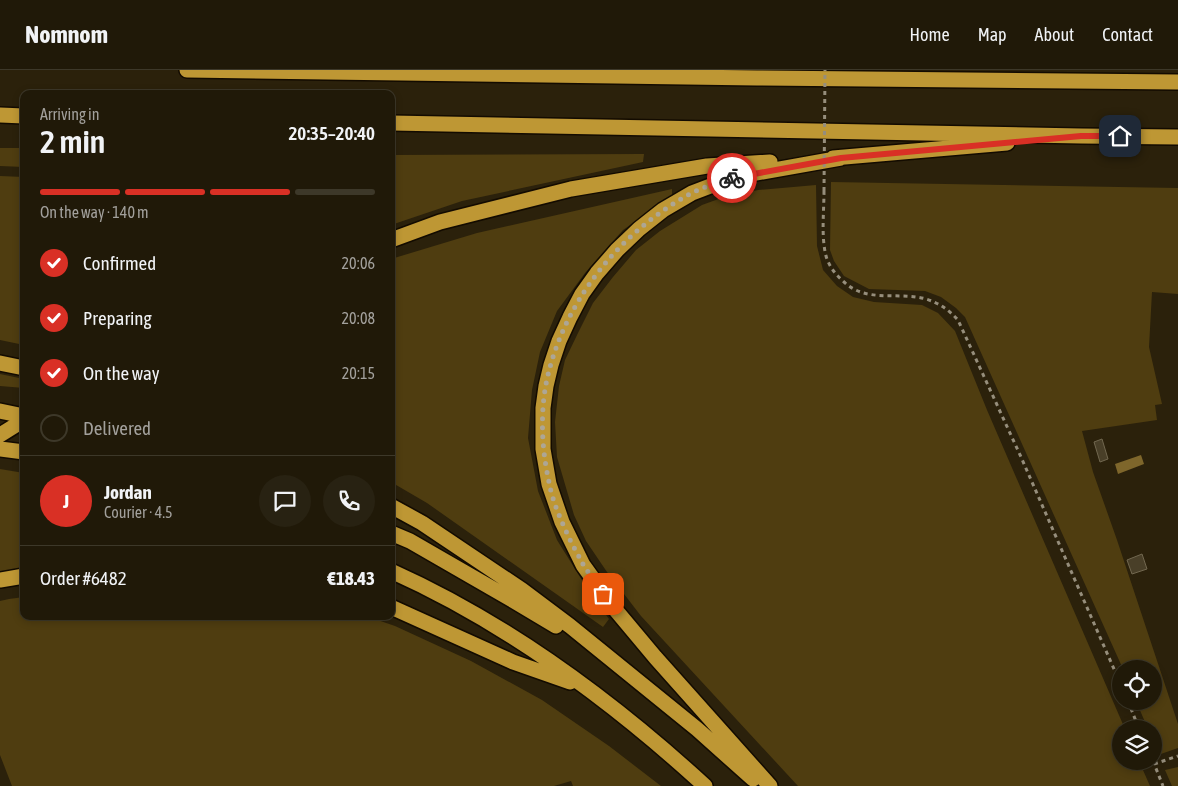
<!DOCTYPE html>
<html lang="en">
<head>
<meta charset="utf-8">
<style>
  body { margin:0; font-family:"Asap Condensed",sans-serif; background:#282212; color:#f1f3f6; height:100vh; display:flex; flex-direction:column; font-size:19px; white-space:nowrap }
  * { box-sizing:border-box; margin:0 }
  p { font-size:16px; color:#a2a09c }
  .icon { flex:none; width:28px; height:28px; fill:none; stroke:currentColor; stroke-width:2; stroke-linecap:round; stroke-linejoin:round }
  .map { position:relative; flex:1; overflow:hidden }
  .details { position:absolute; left:20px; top:20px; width:375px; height:530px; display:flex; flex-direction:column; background:#201908; border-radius:10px; box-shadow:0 2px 8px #0003,0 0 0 1px #3d3829 }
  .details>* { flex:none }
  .tools { position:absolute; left:1112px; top:590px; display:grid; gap:10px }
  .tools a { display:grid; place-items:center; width:50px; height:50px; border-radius:50%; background:#201908; box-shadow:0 2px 8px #0003,0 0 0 1px #3d3829; font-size:25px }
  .pin { position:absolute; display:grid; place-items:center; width:42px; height:42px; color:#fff; margin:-21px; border-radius:10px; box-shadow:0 2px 8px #0006 }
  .courier { position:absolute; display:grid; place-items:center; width:50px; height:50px; margin:-25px; border:4px solid #d93025; border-radius:50%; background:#fff; color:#222; box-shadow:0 1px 6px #0007 }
  .head em { font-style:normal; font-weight:600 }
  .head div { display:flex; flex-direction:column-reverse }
  .head { display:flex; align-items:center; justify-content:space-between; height:85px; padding:0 20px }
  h1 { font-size:32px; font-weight:600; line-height:38px }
  .bar { display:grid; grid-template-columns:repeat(4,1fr); gap:8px 5px; align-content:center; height:60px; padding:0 20px }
  .bar i { height:6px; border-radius:4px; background:#3d3829 }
  .bar .active { background:#d93025 }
  .bar p { grid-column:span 4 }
  .line { display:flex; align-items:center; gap:12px; padding:0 20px; border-top:1px solid #3d3829 }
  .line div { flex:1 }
  .round { display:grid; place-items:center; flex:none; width:52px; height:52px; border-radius:26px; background:#282212 }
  ol { padding:0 20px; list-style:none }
  li { display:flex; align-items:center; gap:15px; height:55px }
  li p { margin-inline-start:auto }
  li .icon { padding:5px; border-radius:50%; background:#d93025; color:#fff; stroke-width:4 }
  li:last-child { color:#a2a09c }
  li i { width:28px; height:28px; border:2px solid #3d3829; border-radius:50% }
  header { display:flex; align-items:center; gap:30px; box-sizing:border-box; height:70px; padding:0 25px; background:#201908; border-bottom:1px solid #3d3829 }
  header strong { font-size:24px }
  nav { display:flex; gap:28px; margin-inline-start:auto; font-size:18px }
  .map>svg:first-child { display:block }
  .green { fill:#4f3d10 }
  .water { fill:#7e662b }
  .building { fill:#493f28; stroke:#71674f }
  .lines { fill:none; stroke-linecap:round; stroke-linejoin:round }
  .highway-casing { stroke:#130b00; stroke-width:18 }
  .path { stroke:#968e7c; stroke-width:3; stroke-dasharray:4 4; stroke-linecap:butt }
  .highway { stroke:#be9734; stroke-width:15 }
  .path-bridge { stroke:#968e7c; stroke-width:3; stroke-dasharray:4 4; stroke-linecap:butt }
  .done { stroke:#ada695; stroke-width:5; stroke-dasharray:0 9 }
  .route { stroke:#d93025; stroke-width:6 }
</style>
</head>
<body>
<header>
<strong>Nomnom</strong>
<nav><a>Home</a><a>Map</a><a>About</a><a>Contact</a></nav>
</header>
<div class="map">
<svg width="1178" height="716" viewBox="0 0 1178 716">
  <rect width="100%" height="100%" fill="#2b210b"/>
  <!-- green -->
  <path class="green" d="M0 78H24V97L0 96Z
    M644 84 643 92 462 131 391 155V85Z
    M0 106 24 107V275L0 270Z
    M831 112 1178 118V224L1152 222 1149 277 1162 334 1155 335 1157 350 1082 361 1093 402 1117 470 1178 654V678L1158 685 1154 674V659H1148L1136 631H1154V599H1123L965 247 956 238 941 227 925 221 869 219 844 206 834 191 830 180Z
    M816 115 817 176 823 200 837 216 853 227 874 232 922 235 938 243 955 261 987 340 1125 659H1121V691H1139L1150 716H798L641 546 607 502 586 471 574 445 557 387 555 352 559 316 565 290 578 263 593 233 613 207 636 180 660 161 702 135 724 127 758 120Z
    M672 119V126L623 160 585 203 557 241 540 282 532 320 528 368 538 421 557 470 590 523 609 549 603 557 427 433 391 412V189L477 163Z
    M0 304 24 309V318L0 316Z
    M0 399 24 403V500L0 504Z
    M24 527V546H366L395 556 471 591 542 630 609 676 661 716H573L571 711 554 716H12L0 685V531L9 529Z
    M1178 697V716H1172L1165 700Z"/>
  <!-- water -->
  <path class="water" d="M1141 385 1144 394 1118 404 1115 394Z"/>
  <!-- building -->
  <path class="building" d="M1102 369 1108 389 1100 392 1094 372Z
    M1142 484 1147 499 1132 504 1127 490Z"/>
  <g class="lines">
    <defs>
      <path id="highway" d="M187 0 757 8 1178 12
        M0 45 24 46
        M391 53 1081 66 1178 67
        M833 88 1007 73
        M391 170 440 152 571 119 707 96 770 92
        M0 293 24 298
        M0 341 24 346
        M0 365 24 350
        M0 379 24 382
        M391 436 422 453 522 520 570 556 697 659 753 709
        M391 463 410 471 514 531 556 556
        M391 501C507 553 611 630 705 716
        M0 510 24 506
        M391 537 513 592 570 612
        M770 716 655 587 614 538 583 495 562 452 549 414 543 379V338L546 316 551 295 559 271 570 247 582 224 597 203 617 180 639 159 663 140 692 123 734 107 841 88"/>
    </defs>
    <!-- highway casing -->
    <use href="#highway" class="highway-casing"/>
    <!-- path -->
    <path class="path" d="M824 121C824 142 821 166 826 186 829 196 835 204 843 211 866 234 898 221 926 229 939 233 949 240 958 250L1021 387 1121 615
      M1128 631 1139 659
      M1153 691 1163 716
      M1154 694 1178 686"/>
    <!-- highway -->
    <use href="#highway" class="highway"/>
    <!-- path-bridge -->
    <path class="path-bridge" d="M824 121 825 0"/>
  </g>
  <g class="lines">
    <!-- done -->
    <path class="done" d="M603 524C597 514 590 505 584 496 580 489 577 482 573 476 563 455 553 434 549 412 542 381 540 346 546 314 562 234 618 163 690 124 703 117 718 113 732 108"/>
    <!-- route -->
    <path class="route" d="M732 108 841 88 1081 66H1120"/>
  </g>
</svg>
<div class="tools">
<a><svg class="icon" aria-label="locate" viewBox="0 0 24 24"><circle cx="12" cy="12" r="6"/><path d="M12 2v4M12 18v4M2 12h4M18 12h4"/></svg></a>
<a><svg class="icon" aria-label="layers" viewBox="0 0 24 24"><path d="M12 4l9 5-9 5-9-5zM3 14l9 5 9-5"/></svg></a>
</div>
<div class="pin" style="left:603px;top:524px;background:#ea580c"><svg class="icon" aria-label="bag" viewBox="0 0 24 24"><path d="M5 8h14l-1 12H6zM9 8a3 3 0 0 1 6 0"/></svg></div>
<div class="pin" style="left:1120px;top:66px;background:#1f2937"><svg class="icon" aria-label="home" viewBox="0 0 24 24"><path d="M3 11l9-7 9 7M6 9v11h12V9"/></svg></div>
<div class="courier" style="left:732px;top:108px"><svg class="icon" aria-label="bike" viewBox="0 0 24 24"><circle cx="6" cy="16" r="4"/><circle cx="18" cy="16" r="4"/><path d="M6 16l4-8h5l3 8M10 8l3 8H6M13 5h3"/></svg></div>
<section class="details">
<div class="head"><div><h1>2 min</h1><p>Arriving in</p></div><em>20:35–20:40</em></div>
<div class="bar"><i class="active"></i><i class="active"></i><i class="active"></i><i></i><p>On the way · 140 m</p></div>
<ol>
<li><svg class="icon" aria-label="check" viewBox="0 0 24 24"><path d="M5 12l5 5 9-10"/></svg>Confirmed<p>20:06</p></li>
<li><svg class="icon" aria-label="check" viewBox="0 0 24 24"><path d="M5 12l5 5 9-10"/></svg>Preparing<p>20:08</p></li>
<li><svg class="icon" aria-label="check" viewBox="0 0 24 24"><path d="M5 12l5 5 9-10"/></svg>On the way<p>20:15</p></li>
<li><i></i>Delivered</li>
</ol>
<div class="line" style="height:90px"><b class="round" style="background:#d93025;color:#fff">J</b><div><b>Jordan</b><p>Courier · 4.5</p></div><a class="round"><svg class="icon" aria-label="chat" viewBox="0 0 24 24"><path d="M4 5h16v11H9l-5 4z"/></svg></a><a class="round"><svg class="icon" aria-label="phone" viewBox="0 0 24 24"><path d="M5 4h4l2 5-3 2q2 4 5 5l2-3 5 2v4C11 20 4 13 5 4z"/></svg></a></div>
<div class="line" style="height:65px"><div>Order #6482</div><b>€18.43</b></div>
</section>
</div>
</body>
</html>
